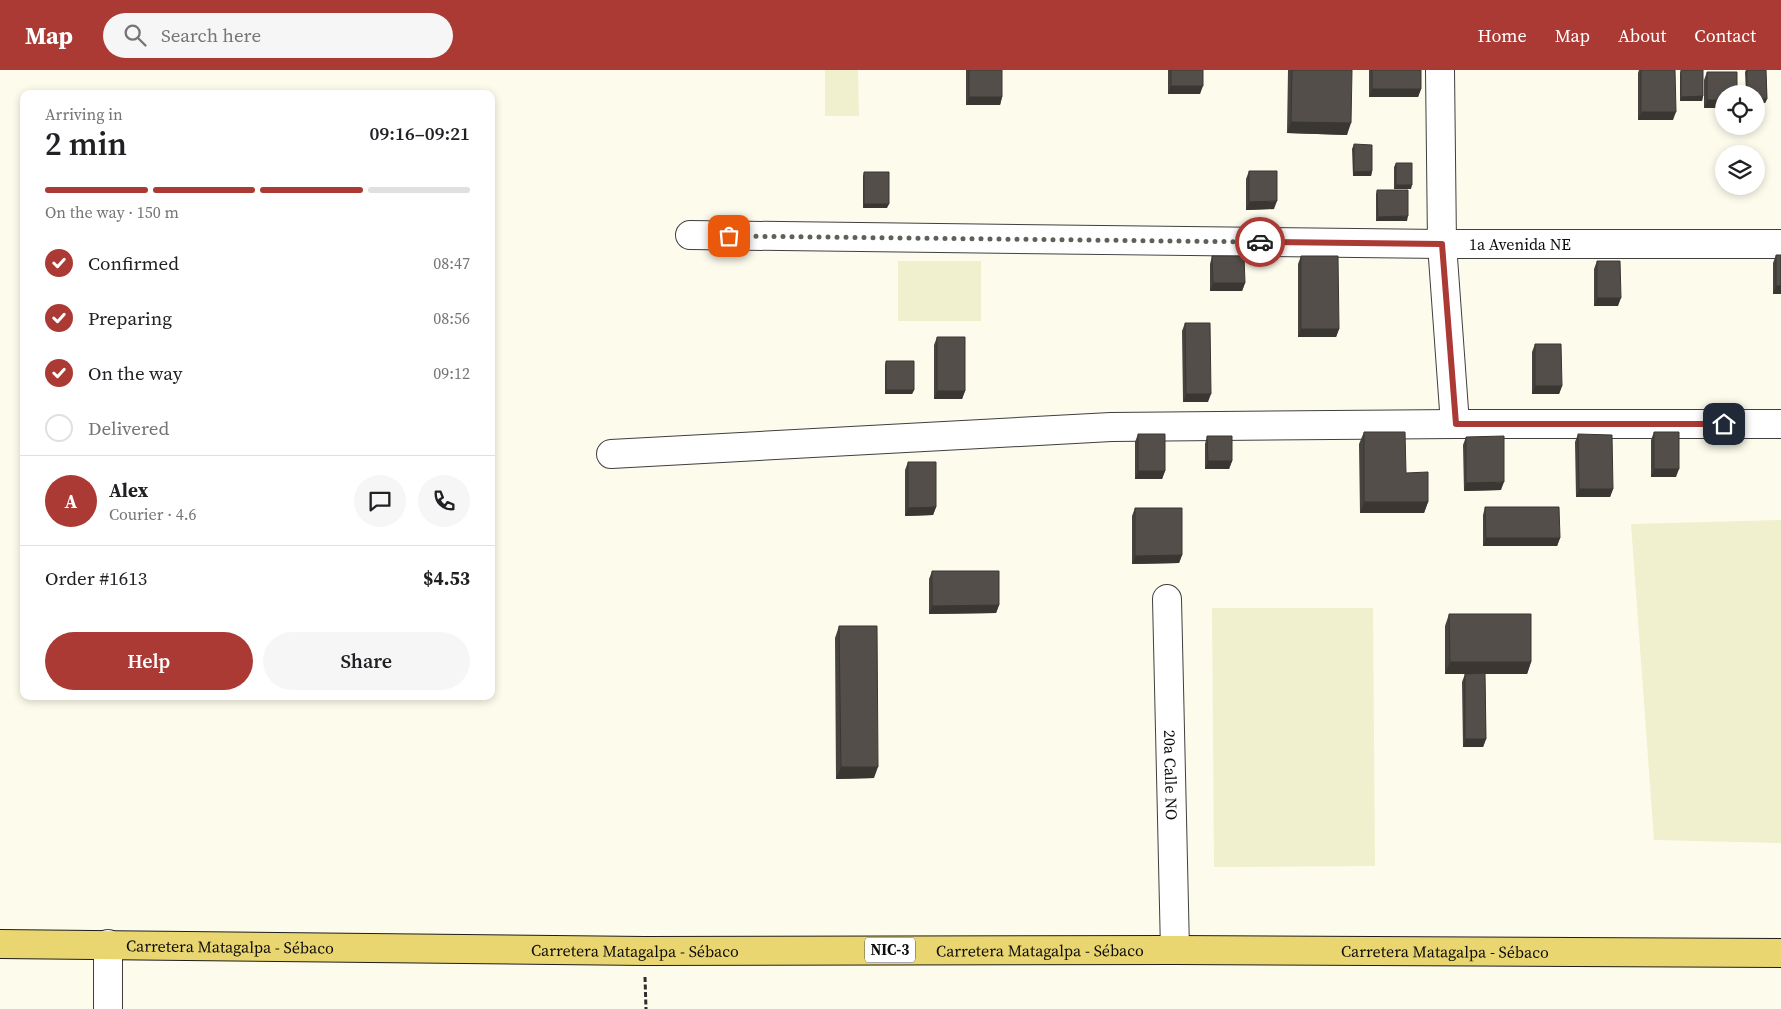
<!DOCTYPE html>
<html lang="en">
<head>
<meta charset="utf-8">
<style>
  body { margin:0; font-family:"Source Serif 4",serif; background:#f6f6f6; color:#202124; height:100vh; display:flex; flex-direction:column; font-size:19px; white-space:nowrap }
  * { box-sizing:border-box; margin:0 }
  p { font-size:16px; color:#757577 }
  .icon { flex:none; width:28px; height:28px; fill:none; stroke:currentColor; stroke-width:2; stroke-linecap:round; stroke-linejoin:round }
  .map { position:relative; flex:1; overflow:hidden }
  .details { position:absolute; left:20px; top:20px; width:475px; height:610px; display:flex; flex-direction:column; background:#fff; border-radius:10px; box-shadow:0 2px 8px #0003 }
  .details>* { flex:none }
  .controls { position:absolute; left:1715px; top:15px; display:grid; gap:10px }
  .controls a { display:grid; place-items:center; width:50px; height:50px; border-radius:50%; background:#fff; box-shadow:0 2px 8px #0003; font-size:25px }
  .pin { position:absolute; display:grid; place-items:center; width:42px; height:42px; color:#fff; margin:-21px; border-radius:10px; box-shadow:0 2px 8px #0006 }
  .courier { position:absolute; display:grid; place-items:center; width:50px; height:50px; margin:-25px; border:4px solid #ab3934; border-radius:50%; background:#fff; color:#222; box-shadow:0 1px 6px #0007 }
  .summary em { font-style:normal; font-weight:600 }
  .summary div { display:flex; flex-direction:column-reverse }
  .summary { display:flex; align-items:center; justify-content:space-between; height:85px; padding:0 25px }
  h1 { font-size:32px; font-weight:600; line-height:38px }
  .bar { display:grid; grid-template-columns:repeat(4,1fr); gap:8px 5px; align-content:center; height:60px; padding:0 25px }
  .bar i { height:6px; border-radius:4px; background:#e0e0e0 }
  .bar .on { background:#ab3934 }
  .bar p { grid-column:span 4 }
  .line { display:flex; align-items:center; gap:12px; padding:0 25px; border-top:1px solid #e0e0e0 }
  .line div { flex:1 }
  .round { display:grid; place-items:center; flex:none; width:52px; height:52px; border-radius:26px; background:#f6f6f6 }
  ol { padding:0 25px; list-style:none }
  li { display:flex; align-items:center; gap:15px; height:55px }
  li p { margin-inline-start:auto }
  li .icon { padding:5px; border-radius:50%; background:#ab3934; color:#fff; stroke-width:4 }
  li:last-child { color:#757577 }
  li i { width:28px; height:28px; border:2px solid #e0e0e0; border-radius:50% }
  .cta { display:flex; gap:10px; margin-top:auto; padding:10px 25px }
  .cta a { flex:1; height:58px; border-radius:30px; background:#ab3934; color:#fff; font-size:20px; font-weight:600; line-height:58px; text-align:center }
  .cta a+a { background:#f6f6f6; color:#202124 }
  header { display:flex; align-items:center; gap:30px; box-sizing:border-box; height:70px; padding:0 25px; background:#ab3934; color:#fff }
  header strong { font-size:24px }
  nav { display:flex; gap:28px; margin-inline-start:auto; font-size:18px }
  .search { width:350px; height:45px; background:#f6f6f6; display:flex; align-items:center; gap:12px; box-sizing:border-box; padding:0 18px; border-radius:28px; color:#757577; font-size:19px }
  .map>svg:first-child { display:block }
  .farmland { fill:#f0f0cf }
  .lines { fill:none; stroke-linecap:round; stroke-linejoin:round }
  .minor-casing { stroke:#3f3f3f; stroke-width:30 }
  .major-casing { stroke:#1d1d1d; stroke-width:30 }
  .path { stroke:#2e2e2e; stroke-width:3; stroke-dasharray:5 2.5; stroke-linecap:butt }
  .minor { stroke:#fff; stroke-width:28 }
  .major { stroke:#e9d671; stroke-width:28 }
  .wall { fill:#47433f }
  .shaded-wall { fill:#3a3733 }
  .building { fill:#534e49; stroke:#3a3733 }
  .done { stroke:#60605a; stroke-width:5; stroke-dasharray:0 9 }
  .route { stroke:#ab3934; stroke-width:6 }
  .labels { text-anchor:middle; stroke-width:5; stroke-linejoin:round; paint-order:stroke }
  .shield { fill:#fff; stroke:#555; stroke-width:1 }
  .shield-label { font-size:15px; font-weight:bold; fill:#0c0c0c }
  .street-label { font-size:16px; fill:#0c0c0c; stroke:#fff }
</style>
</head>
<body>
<header>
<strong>Map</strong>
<div class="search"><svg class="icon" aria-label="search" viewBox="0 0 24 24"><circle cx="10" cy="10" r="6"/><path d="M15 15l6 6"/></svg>Search here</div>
<nav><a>Home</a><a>Map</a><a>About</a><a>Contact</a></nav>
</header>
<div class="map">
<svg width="1781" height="939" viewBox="0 0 1781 939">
  <rect width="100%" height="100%" fill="#fdfbec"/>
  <!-- farmland -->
  <path class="farmland" d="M825 0H858L859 46H825Z
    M898 191H981V251H898Z
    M1781 450V773L1654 770 1631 454Z
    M1212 538H1373L1375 796 1214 797Z"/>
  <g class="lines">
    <defs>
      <g id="minor">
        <path d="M1440 0 1442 174 1455 354"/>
        <path id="s1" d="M690 165 1442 174H1781"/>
        <path d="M611 384 1111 357 1455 354H1781"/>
        <path id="s2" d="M1167 529 1175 880"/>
        <path d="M108 874V939"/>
      </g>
      <g id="major">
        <path id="s3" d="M0 874 645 881 1175 880 1781 883"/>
      </g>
    </defs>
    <!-- minor casing -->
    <use href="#minor" class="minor-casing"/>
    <!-- major casing -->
    <use href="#major" class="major-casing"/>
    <!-- path -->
    <path class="path" d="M645 907 646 939"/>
    <!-- minor -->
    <use href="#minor" class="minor"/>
    <!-- major -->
    <use href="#major" class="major"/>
  </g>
  <!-- wall -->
  <path class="wall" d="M966 0H1002V27L1000 35H966Z
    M1168 0H1203L1200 24H1168Z
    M1288 0H1352L1347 65 1287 63Z
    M1369 0H1421V19L1418 27H1369Z
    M1639 0H1675L1673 50H1638V3Z
    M1681 0 1703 26 1702 31H1680V3Z
    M1746 0H1766L1767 29 1765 33 1756 24H1746L1745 2Z
    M1707 2 1737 24 1704 38V10Z
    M1354 74 1372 101 1371 106H1353L1352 79Z
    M1396 93 1411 119H1394V97Z
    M1249 101 1274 139 1246 140V109Z
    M864 102 887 138H863V106Z
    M1377 120 1407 151H1376V124Z
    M1776 185 1781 224H1773V193Z
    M1212 186 1245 213 1242 221H1210V194Z
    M1301 186 1339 259 1336 267H1298V194Z
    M1597 191 1618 236H1594V199Z
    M1185 253 1208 332H1183L1182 261Z
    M937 267 965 321 962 329H934V275Z
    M1535 274 1562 316 1559 324H1532V282Z
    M886 291 914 320 912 324H885V295Z
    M1364 362 1406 403 1428 432 1424 443H1360L1359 374Z
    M1654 362 1676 407H1651V370Z
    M1138 364 1165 401 1162 409H1135V372Z
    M1578 364 1613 419 1610 427H1576L1575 372Z
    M1207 366 1232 391 1229 399H1205V374Z
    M1466 367 1501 420 1464 421 1463 375Z
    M908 392 936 437 933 445 905 446V400Z
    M1485 437 1560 468 1557 476H1483V445Z
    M1135 438 1182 485 1179 493 1132 494V446Z
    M932 501 999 535 996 543 929 544V509Z
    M1449 544 1531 592 1527 604H1485L1486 669 1483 677H1463L1462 612 1465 604H1445V556Z
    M839 556 874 708 836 709 835 568Z"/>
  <!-- shaded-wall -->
  <path class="shaded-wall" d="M1171 16H1203L1200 24H1168Z
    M1372 19H1421L1418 27H1369Z
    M1703 26 1702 31H1680L1681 27Z
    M969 27H1002L1000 35H966Z
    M1756 29H1767L1765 33H1756Z
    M1707 30H1724V38H1704Z
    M1641 42H1676L1673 50H1638Z
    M1291 52 1351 53 1347 65 1287 63Z
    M1372 101 1371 106H1353L1354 102Z
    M1396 115H1412L1411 119H1394Z
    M1277 131 1274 139 1246 140 1249 132Z
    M864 134H889L887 138H863Z
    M1408 146 1407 151H1376L1378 147Z
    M1213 213H1245L1242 221H1210Z
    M1776 216H1781V224H1773Z
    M1597 228H1621L1618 236H1594Z
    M1301 259H1339L1336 267H1298Z
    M1535 316H1562L1559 324H1532Z
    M886 320H914L912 324H885Z
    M937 321H965L962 329H934Z
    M1186 324H1211L1208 332H1183Z
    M1208 391H1232L1229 399H1205Z
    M1654 399H1679L1676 407H1651Z
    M1138 401H1165L1162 409H1135Z
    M1504 412 1501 420 1464 421 1466 413Z
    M1579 419H1613L1610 427H1576Z
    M1364 432H1428L1424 443H1360Z
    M936 437 933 445 905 446 908 438Z
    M1486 468H1560L1557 476H1483Z
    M1182 485 1179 493 1132 494 1135 486Z
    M999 535 996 543 929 544 932 536Z
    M1450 592H1531L1527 604H1445Z
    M1465 669H1486L1483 677H1463Z
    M841 697H878L874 708 836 709Z"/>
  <!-- building -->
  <path class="building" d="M969 0H1002V27H969Z
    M1171 0H1203V16H1171Z
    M1292 0H1352L1351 53 1291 52Z
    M1372 0H1421V19H1372Z
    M1641 0H1675L1676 42H1641Z
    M1681 0H1703V26L1681 27Z
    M1747 0H1766L1767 29H1756V24H1747Z
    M1707 2H1737V24H1724V30H1707Z
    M1354 74 1372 75V101L1354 102Z
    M1396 93H1412V115H1396Z
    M1249 101H1277V131L1249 132Z
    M864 102H889V134H864Z
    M1377 120H1408V146L1378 147Z
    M1776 185H1781V216H1776Z
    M1212 186H1244L1245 213H1213Z
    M1301 186H1338L1339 259H1301Z
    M1597 191H1620L1621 228H1597Z
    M1185 253H1210L1211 324H1186Z
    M937 267H965V321H937Z
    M1535 274H1561L1562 316H1535Z
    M886 291H914V320H886Z
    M1364 362H1405L1406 403 1428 402V432H1364Z
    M1654 362H1679V399H1654Z
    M1138 364H1165V401H1138Z
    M1578 364 1612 365 1613 419H1579Z
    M1207 366H1232V391H1208Z
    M1504 366V412L1466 413V367Z
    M908 392H936V437L908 438Z
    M1485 437H1559L1560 468H1486Z
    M1135 438H1182V485L1135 486Z
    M932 501H999V535L932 536Z
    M1449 544H1531V592H1450Z
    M839 556H877L878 697H841Z
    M1485 603 1486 669H1465V604Z"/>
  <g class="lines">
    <!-- done -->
    <path class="done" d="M729 166 1260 172"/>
    <!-- route -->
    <path class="route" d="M1260 172 1442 174 1456 354H1724"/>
  </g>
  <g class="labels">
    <!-- shield labels -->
    <rect class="shield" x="865" y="867.5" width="50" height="25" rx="4"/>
    <g class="shield-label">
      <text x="890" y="885">NIC-3</text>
    </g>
    <!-- street labels -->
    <g class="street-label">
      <text dy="6" stroke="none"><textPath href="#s1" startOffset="830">1a Avenida NE</textPath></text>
      <text dy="6" stroke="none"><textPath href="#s2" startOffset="176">20a Calle NO</textPath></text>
      <text dy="6" stroke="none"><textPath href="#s3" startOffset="230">Carretera Matagalpa - Sébaco</textPath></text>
      <text dy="6" stroke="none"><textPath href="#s3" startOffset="635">Carretera Matagalpa - Sébaco</textPath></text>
      <text dy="6" stroke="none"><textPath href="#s3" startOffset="1040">Carretera Matagalpa - Sébaco</textPath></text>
      <text dy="6" stroke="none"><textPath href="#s3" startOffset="1445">Carretera Matagalpa - Sébaco</textPath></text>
    </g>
  </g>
</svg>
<div class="controls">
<a><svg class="icon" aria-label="locate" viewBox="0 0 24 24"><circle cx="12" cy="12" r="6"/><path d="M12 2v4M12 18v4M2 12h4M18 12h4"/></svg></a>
<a><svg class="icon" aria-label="layers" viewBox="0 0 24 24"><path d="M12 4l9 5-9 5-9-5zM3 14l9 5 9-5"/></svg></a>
</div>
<div class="pin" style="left:729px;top:166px;background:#ea580c"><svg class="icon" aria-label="bag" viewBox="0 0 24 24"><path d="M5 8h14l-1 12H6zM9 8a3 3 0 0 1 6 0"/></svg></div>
<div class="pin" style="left:1724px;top:354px;background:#1f2937"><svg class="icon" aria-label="home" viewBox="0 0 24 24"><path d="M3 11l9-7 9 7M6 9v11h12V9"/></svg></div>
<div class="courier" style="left:1260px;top:172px"><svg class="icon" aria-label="car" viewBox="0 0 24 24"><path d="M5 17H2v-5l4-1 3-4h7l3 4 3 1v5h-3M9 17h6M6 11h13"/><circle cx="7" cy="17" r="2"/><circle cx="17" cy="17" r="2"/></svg></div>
<section class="details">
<div class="summary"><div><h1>2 min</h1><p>Arriving in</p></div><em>09:16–09:21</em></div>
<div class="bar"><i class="on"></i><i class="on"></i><i class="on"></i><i></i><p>On the way · 150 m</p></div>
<ol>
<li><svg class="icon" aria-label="check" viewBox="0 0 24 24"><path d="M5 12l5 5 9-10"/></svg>Confirmed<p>08:47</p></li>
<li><svg class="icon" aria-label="check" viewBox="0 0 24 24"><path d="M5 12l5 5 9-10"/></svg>Preparing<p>08:56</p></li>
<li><svg class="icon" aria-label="check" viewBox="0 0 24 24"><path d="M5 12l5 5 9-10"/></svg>On the way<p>09:12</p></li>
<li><i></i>Delivered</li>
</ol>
<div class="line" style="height:90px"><b class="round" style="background:#ab3934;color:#fff">A</b><div><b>Alex</b><p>Courier · 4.6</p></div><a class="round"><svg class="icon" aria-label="chat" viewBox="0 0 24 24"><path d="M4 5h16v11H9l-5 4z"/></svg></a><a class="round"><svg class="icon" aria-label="phone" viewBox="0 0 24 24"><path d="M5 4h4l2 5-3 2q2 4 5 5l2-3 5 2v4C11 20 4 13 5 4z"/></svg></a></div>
<div class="line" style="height:65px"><div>Order #1613</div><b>$4.53</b></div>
<div class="cta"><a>Help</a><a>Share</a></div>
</section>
</div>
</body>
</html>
